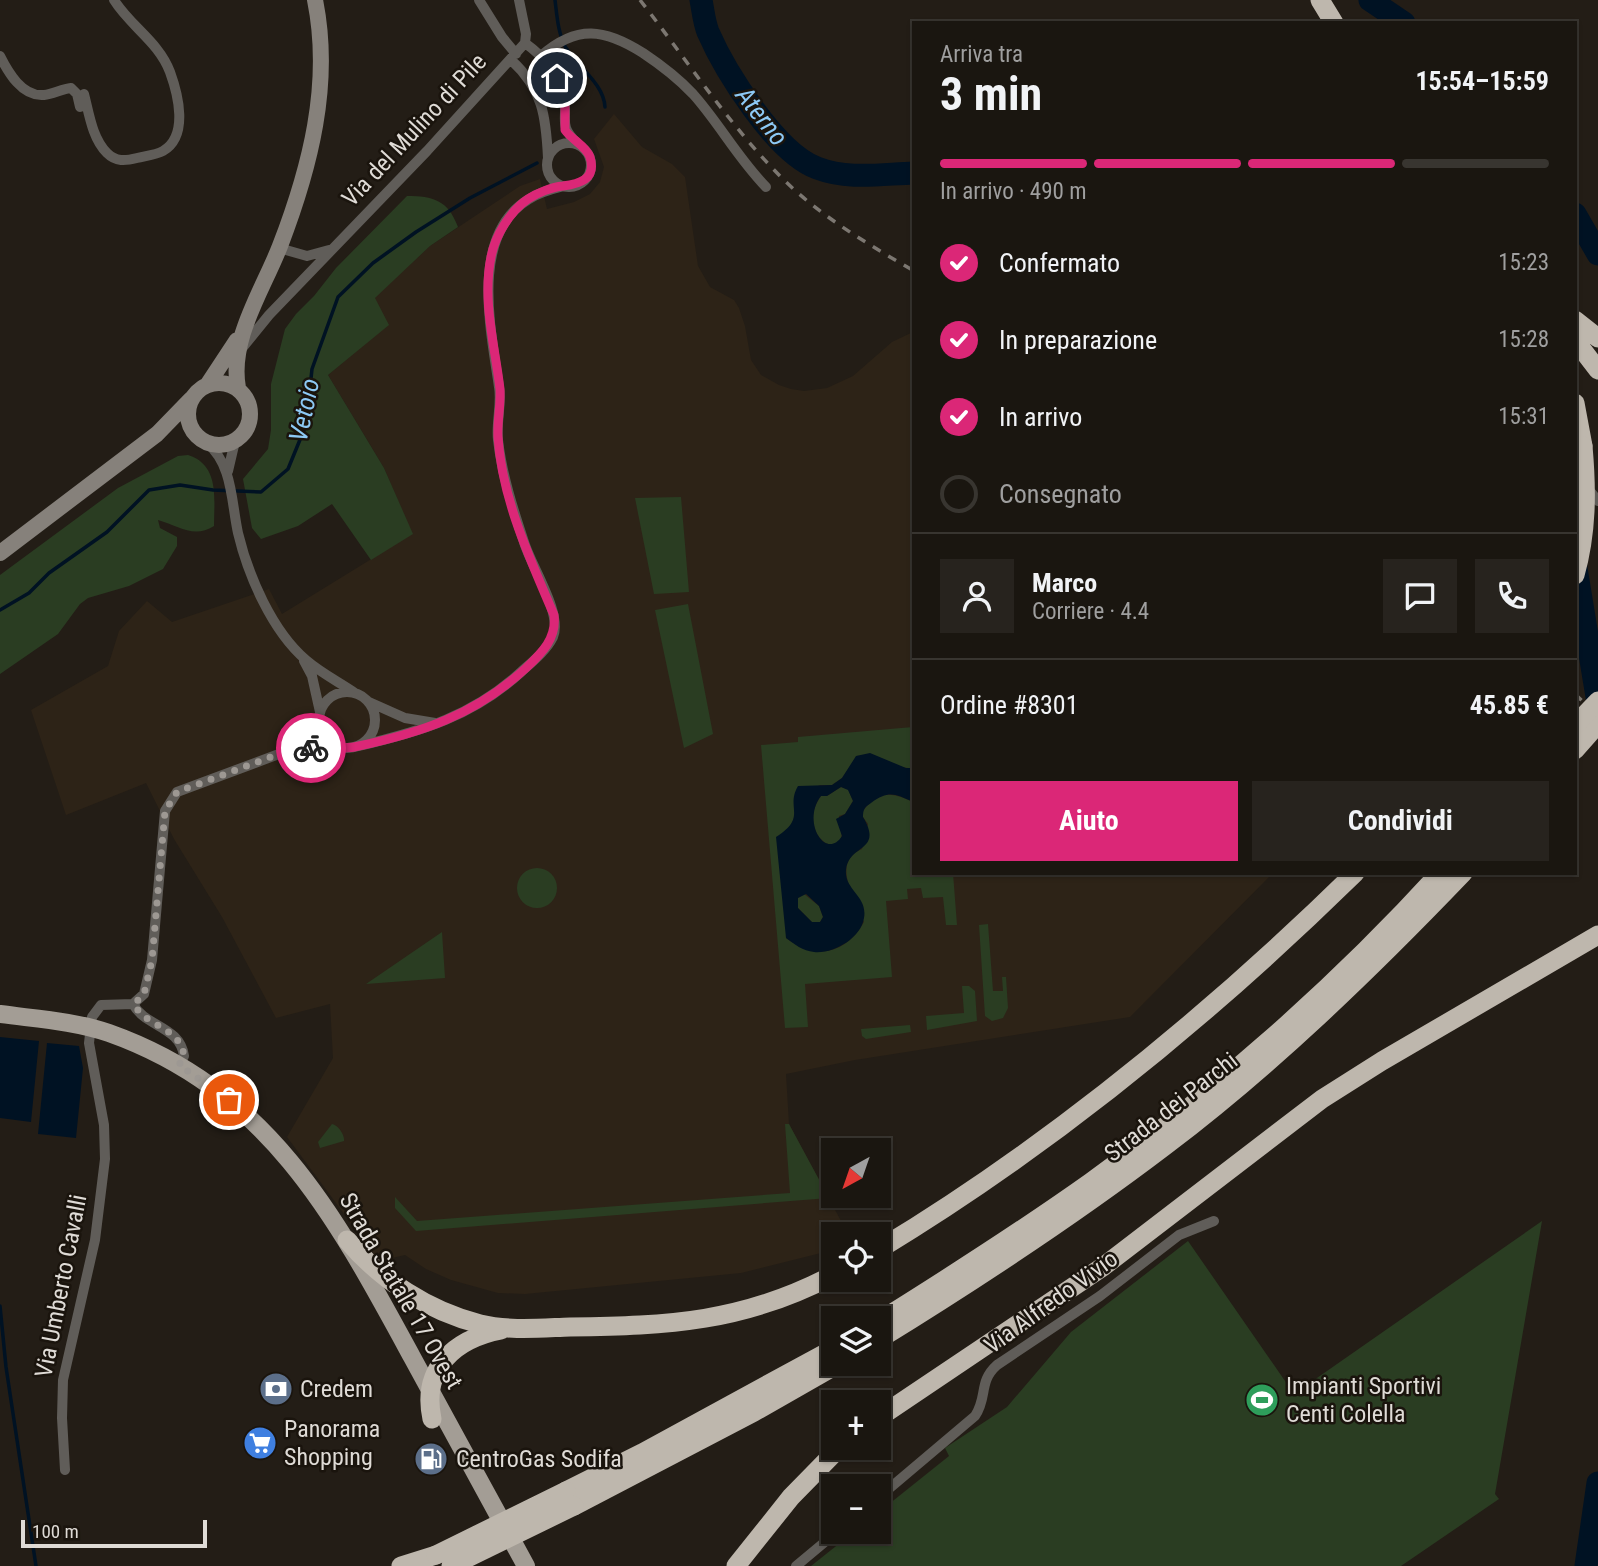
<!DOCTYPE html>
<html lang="it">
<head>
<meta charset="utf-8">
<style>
  body { margin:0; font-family:"Roboto Condensed",sans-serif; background:#27231e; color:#f1f3f6; height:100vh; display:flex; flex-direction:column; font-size:26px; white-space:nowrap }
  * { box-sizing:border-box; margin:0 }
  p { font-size:23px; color:#9f9f9f }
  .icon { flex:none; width:38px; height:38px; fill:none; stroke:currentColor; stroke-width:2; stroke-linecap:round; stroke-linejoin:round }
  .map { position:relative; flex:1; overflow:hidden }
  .panel { position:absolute; left:912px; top:21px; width:665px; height:854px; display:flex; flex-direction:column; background:#1a1610; border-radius:0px; box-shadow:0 2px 5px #0004,0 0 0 2px #383530 }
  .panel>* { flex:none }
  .needle { width:46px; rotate:220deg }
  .buttons { position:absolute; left:821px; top:1138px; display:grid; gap:14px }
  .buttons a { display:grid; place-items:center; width:70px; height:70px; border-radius:0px; background:#1a1610; box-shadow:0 2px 5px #0004,0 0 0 2px #383530; font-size:35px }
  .scale { position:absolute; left:21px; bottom:18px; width:186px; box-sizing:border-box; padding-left:7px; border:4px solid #dfdbd6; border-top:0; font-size:19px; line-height:24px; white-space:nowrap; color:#dfdbd6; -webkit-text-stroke:5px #1a140d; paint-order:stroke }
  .pin { position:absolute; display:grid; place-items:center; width:60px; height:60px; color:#fff; margin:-30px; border:4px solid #fff; border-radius:50%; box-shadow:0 2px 7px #0007 }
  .courier { position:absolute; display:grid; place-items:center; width:70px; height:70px; margin:-35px; border:5px solid #db2777; border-radius:50%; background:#fff; color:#222; box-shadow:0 2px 9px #0007 }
  .summary em { font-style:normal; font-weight:700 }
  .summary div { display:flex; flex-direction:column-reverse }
  .summary { display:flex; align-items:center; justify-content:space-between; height:119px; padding:0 28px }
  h1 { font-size:46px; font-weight:700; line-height:52px }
  .bar { display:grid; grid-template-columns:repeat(4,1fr); gap:10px 7px; align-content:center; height:84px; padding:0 28px }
  .bar i { height:9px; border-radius:5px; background:#383530 }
  .bar .active { background:#db2777 }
  .bar p { grid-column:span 4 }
  .line { display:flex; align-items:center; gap:18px; padding:0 28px; border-top:2px solid #383530 }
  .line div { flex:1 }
  .round { display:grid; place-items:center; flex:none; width:74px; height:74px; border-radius:0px; background:#27231e }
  ol { padding:0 28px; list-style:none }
  li { display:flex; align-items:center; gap:21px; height:77px }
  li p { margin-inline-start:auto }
  li .icon { padding:7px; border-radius:50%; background:#db2777; color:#fff; stroke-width:4 }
  li:last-child { color:#9f9f9f }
  li i { width:38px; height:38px; border:4px solid #383530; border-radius:50% }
  .cta { display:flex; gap:14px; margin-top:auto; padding:14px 28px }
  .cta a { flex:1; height:80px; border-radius:0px; background:#db2777; color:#fff; font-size:28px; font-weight:700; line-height:80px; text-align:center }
  .cta a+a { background:#27231e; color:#f1f3f6 }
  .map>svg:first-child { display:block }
  .built { fill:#2d2317 }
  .green { fill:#2a3d22 }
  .water { fill:#001223; fill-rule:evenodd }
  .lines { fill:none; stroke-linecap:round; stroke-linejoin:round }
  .stream { stroke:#001223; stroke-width:3.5 }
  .river { stroke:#001223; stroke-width:23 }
  .street { stroke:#605d59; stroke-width:10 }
  .secondary { stroke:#86817b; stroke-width:16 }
  .primary { stroke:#a39d95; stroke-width:18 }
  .highway { stroke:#beb7ad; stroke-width:19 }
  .rail { stroke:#7c7771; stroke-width:3.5; stroke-dasharray:9 9; stroke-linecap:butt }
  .highway-bridge { stroke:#beb7ad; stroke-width:19 }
  .done { stroke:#9d9893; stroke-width:7; stroke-dasharray:0 12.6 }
  .route { stroke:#db2777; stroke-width:9 }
  .labels { text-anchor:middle; stroke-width:5; stroke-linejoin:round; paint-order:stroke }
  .street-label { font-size:24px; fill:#dfdbd6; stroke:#1a140d }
  .poi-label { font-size:24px; fill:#dfdbd6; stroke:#1a140d; text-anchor:start }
  .water-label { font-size:26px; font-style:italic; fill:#8dc9f5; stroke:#1a140d }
</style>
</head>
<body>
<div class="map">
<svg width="1598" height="1566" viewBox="0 0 1598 1566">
  <rect width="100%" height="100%" fill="#231d16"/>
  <!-- built -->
  <path class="built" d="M614 114 642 147 672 164 685 177 698 266 710 287 734 300 739 308 745 326 751 360 761 375 779 385 791 389 804 391 827 388 853 376 892 342 913 332 914 873H1273L1130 1017 855 1060 786 1074 789 1124 848 1234H833V1250L741 1273 525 1294 498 1293 451 1280 426 1269 405 1255 379 1261 287 1137 333 1058 330 1004 276 1018 222 917 174 839 146 783 66 815 31 710 108 666 119 631 147 601 172 622 269 589 282 614 412 534 384 468 328 375 388 325 374 298 430 246 520 186 540 179 547 209 574 202 590 194 600 182 604 167 594 139Z"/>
  <!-- green -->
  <path class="green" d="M407 196C433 196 448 200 458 227L430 246 375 298 389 325 328 375 384 468 413 534 371 560 332 504 298 526 261 539 252 528 243 479 268 449 271 430V384L285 329 296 314 314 296 336 268Z
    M188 455C220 465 214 499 214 526 194 539 179 526 158 520L160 528 177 537V546L163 569 129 586 88 598 80 604 58 634 0 674V575L118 488 178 456Z
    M681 497 689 592 654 594 635 498Z
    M688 604 713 734 684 748 655 610Z
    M913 727V768C892 769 880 752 857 756L842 778 832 785H820L794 798C796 811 796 821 786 831V938C816 960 845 955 864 922 856 900 830 862 862 849L868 824 863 817V811C879 789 893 793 913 802L914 873H953L957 925H946L943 897 923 898 921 888 907 889 908 899 886 901 892 977 805 984 808 1027 785 1028 761 745 798 742V737Z
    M841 787 848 789 853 801 845 814 839 816C839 821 843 833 841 838 834 859 797 829 821 796H827Z
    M517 888a20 20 0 1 1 40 0a20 20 0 1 1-40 0Z
    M804 894 819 906 823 917 820 922H812L798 908V898Z
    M988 924 993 991H1003L1002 977H1006L1008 1008 1003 1018 992 1021 985 1016 979 925Z
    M442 932 445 978 366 984Z
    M962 986H969L975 991 977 1021 927 1030 926 1016 964 1013Z
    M910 1025 911 1032 866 1039 862 1036 861 1029Z
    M332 1124C338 1125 345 1135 344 1141L320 1148 318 1142Z
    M785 1124H789L829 1198 416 1231 395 1208V1197L417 1221 790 1193Z
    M1542 1221 1495 1494 1499 1499 1401 1566H811L855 1531H878L879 1512 949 1456 945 1448 1007 1407 1071 1332 1188 1241 1294 1394Z"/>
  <!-- water -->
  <path class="water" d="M870 753 906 768H913V802C895 794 889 790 871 803 865 807 863 809 863 817 884 852 848 844 846 870 844 890 868 896 864 918 861 938 834 954 814 952 803 951 794 944 786 938L776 837C808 817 785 808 798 786L832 785 842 778 856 756ZM841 787 848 790 853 801 845 814 836 819 842 836C826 861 801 822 821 796H827ZM806 894 819 906 823 917 820 922H812L798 908V898Z
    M0 1037 39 1041 31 1122 0 1118Z
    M47 1043 79 1046 83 1068 76 1138 38 1134Z"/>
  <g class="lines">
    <!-- stream -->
    <path class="stream" d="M555 0C557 16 558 34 566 48 578 67 604 84 605 107
      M0 610 29 593 49 573 107 532 149 490 180 485 213 490 261 492 288 469 306 425 312 369 338 297 373 263 416 232 470 198 537 163
      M0 1306 6 1367 36 1566"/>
    <!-- river -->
    <path class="river" d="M701 0C703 10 704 22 708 32 725 71 776 153 817 168 848 180 881 174 914 173
      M1370 0 1404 23
      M1575 214 1598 254
      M1575 562 1598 703
      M1586 1566 1598 1483"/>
    <!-- street -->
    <path class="street" d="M479 0 502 37 516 54
      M519 0 526 34 525 43
      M525 43C543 56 560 75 564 97 568 120 558 125 577 143
      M0 56C8 72 22 97 44 95 53 94 62 89 71 88L77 94 80 107
      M541 56C577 24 605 29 643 53 661 65 678 78 693 94 719 123 737 157 766 187
      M511 60C543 89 546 117 548 158
      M84 94C89 113 92 138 107 153 116 162 125 161 137 158 145 156 156 155 163 151 189 136 178 94 170 72 159 42 130 26 114 0
      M547 165a22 22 0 1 1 44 0a22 22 0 1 1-44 0Z
      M279 248 307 256 329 250
      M243 347 269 315 427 151 525 43
      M207 443C233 465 231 501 238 533 248 575 272 631 306 660 321 673 339 682 355 693
      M228 471 235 441
      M1575 473 1598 501
      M304 661 312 676 320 712
      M319 720a28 28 0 1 1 56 0a28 28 0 1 1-56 0Z
      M369 702 405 718 435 723
      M359 746C422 731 473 716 521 672 532 662 546 651 553 637 563 614 531 566 524 542 513 509 502 475 498 440 496 422 502 404 499 387 491 330 469 235 529 199 540 192 552 189 564 186
      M290 750 337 747
      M133 1004C145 1027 180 1026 184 1056L179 1065
      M65 1470 62 1418 63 1380 95 1240 105 1159 104 1125 89 1043 92 1017 101 1005 133 1004 144 994 152 960 165 811 177 792 287 751 307 736 319 720
      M878 1498 975 1416C988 1397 978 1382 997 1365L1100 1296 1179 1235 1214 1221
      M796 1566 838 1531"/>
    <!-- secondary -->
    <path class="secondary" d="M188 414a31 31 0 1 1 62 0a31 31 0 1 1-62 0Z
      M208 384 237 340
      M238 388C229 339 263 290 280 246 310 168 332 84 315 0
      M0 553 157 434 191 399"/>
    <!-- primary -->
    <path class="primary" d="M0 1014C37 1019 74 1021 109 1033 269 1090 336 1217 412 1357 450 1427 488 1496 526 1566"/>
    <!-- highway -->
    <path class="highway" d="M1320 0 1334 23
      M1575 320 1598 338
      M1575 340 1598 370
      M1575 403 1583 446
      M1575 750 1598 724
      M347 1240C381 1280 428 1311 480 1324 509 1331 540 1328 570 1327 668 1326 744 1322 833 1275
      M878 1250C1052 1145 1210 1015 1355 873
      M878 1322C950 1277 1022 1231 1091 1182 1216 1092 1336 987 1440 873
      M878 1340C977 1279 1073 1216 1165 1146 1272 1065 1370 970 1463 873
      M878 1418 1104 1266 1322 1099 1382 1061 1598 935
      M432 1419C421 1368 455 1339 501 1330
      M566 1491 642 1453 833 1349
      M574 1506 754 1412 840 1363
      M401 1566 436 1555
      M736 1566 791 1497 840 1447"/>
    <!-- rail -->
    <path class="rail" d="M640 0C686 59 727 122 779 175 818 215 866 243 914 271
      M1575 694 1598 716"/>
    <!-- highway-bridge -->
    <path class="highway-bridge" d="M1575 575C1587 532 1587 491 1583 446
      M1575 725 1598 701
      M436 1555 566 1491
      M451 1566 574 1506"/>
  </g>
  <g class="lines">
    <!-- done -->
    <path class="done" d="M229 1100 179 1065 184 1056C180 1026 145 1027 134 1004L144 994 152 960 165 811 177 792 287 751 311 748"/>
    <!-- route -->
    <path class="route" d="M311 748C323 747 344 749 354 747 421 733 475 715 526 668 542 653 557 638 554 615 530 559 502 499 498 437 497 421 501 405 500 389 495 346 482 301 491 257 495 236 510 211 528 199 537 193 552 187 563 186 578 184 597 180 590 157 586 146 572 140 565 130V101L557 78"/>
  </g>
  <!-- icons -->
  <defs>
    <symbol id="bank-disc" viewBox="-11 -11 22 22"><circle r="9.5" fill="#5c6f8a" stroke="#1a140d"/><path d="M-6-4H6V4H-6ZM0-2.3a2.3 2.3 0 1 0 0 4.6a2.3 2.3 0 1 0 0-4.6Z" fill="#fff"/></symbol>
    <symbol id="stadium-disc" viewBox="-11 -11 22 22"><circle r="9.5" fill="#2e9e5b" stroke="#1a140d"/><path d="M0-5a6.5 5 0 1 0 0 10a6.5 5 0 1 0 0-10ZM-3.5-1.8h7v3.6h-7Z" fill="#fff"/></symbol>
    <symbol id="supermarket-disc" viewBox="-11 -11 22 22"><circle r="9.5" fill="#3f7fe0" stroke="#1a140d"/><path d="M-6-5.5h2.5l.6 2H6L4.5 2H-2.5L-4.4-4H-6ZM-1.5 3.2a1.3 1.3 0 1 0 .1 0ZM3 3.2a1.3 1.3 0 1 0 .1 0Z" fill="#fff"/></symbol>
    <symbol id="fuel-disc" viewBox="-11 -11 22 22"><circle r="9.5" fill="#5c6f8a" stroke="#1a140d"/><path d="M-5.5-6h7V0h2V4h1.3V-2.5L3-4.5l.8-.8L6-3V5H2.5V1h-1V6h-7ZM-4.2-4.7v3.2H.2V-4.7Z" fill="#fff"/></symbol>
  </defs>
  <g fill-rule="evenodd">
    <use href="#bank-disc" x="257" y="1370" width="38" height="38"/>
    <use href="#stadium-disc" x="1243" y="1381" width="38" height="38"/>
    <use href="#supermarket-disc" x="241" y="1424" width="38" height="38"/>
    <use href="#fuel-disc" x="412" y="1440" width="38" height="38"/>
  </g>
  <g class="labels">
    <!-- street labels -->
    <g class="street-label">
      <text transform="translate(414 130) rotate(-47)" y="8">Via del Mulino di Pile</text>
      <text transform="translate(1171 1107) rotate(-38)" y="8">Strada dei Parchi</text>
      <text transform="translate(61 1286) rotate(-79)" y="8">Via Umberto Cavalli</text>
      <text transform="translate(401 1291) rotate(60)" y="8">Strada Statale 17 Ovest</text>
      <text transform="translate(1051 1302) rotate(-36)" y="8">Via Alfredo Vivio</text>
    </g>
    <!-- poi labels -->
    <g class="poi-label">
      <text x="1286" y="1394">Impianti Sportivi<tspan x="1286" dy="28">Centi Colella</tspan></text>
      <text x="300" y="1397">Credem</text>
      <text x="284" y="1437">Panorama<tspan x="284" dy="28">Shopping</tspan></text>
      <text x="456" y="1467">CentroGas Sodifa</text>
    </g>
    <!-- water labels -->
    <g class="water-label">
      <text transform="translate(762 116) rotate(52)" y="9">Aterno</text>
      <text transform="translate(304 410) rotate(-78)" y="9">Vetoio</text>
    </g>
  </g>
</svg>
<div class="buttons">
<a><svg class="needle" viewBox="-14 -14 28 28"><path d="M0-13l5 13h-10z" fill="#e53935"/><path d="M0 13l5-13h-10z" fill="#9f9f9f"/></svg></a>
<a><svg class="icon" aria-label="locate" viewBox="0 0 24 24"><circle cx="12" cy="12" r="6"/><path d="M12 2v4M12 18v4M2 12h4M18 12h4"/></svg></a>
<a><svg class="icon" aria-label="layers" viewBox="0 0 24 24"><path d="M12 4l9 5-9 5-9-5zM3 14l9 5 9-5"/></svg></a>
<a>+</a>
<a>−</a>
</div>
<div class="scale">100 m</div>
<div class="pin" style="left:229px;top:1100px;background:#ea580c"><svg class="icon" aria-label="bag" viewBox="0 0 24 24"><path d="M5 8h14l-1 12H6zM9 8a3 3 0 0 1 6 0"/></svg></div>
<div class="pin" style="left:557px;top:78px;background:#1f2937"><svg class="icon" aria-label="home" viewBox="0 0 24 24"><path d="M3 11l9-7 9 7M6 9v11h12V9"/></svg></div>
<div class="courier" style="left:311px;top:748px"><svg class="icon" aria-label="bike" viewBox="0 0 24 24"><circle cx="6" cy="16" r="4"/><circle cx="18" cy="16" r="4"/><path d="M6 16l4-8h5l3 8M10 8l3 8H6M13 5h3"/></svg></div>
<section class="panel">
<div class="summary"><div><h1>3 min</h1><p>Arriva tra</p></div><em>15:54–15:59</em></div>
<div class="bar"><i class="active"></i><i class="active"></i><i class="active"></i><i></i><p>In arrivo · 490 m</p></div>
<ol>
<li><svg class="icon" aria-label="check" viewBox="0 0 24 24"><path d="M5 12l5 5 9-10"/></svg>Confermato<p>15:23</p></li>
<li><svg class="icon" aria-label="check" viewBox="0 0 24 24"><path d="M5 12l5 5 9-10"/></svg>In preparazione<p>15:28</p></li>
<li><svg class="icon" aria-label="check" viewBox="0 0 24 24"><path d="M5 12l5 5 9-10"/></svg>In arrivo<p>15:31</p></li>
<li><i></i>Consegnato</li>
</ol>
<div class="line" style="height:126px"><a class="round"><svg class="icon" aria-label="person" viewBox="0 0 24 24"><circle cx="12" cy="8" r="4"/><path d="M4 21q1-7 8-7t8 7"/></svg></a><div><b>Marco</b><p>Corriere · 4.4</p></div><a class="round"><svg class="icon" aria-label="chat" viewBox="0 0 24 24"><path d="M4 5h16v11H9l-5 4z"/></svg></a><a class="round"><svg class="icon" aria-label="phone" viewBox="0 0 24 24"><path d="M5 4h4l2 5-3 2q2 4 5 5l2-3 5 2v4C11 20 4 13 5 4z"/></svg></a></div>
<div class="line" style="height:91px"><div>Ordine #8301</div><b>45.85 €</b></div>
<div class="cta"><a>Aiuto</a><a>Condividi</a></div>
</section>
</div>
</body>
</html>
